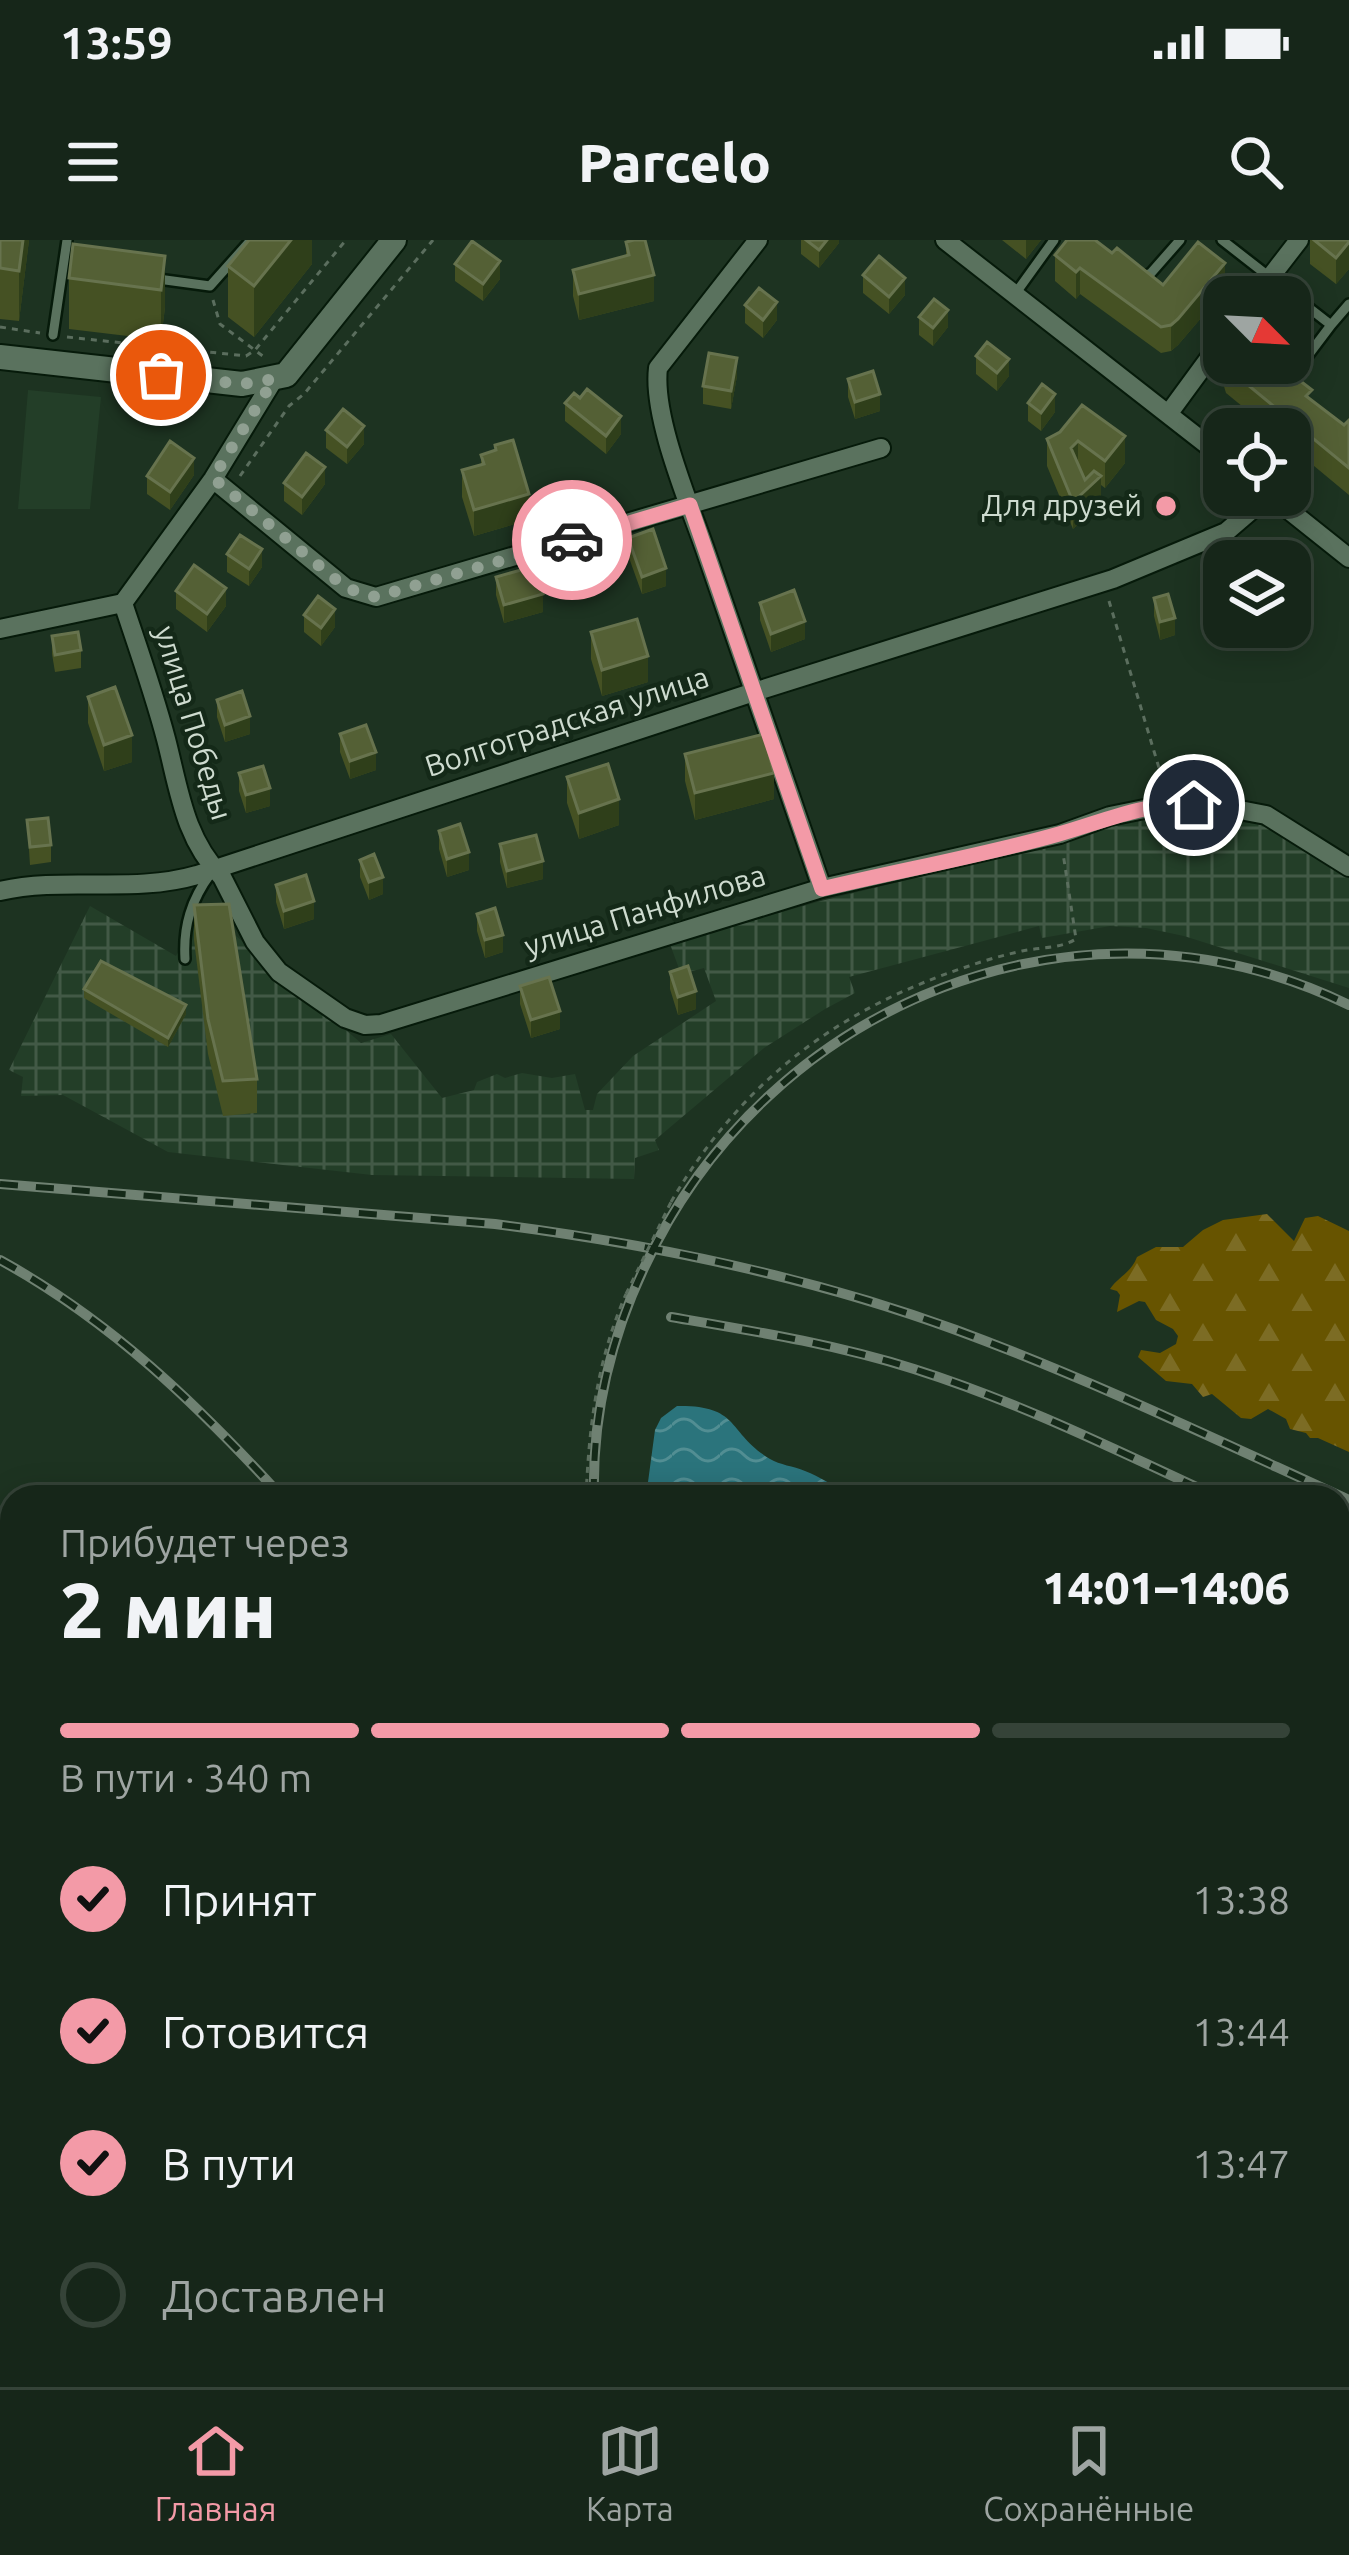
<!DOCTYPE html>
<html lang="ru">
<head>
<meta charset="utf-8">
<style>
  body { margin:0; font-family:Ubuntu,sans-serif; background:#233226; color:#f1f3f6; height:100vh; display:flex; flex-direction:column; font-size:45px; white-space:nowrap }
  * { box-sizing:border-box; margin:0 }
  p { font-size:39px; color:#9ea5a2 }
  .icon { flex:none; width:66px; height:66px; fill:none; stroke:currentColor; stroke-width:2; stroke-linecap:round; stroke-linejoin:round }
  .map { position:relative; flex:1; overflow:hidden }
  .details { position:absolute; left:0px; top:1245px; width:1350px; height:903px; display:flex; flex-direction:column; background:#162619; border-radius:36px 36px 0 0; box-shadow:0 6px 30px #0003,0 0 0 3px #354338 }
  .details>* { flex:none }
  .needle { width:78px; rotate:114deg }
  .buttons { position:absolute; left:1203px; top:36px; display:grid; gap:24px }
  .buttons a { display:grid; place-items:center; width:108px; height:108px; border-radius:24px; background:#162619; box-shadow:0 6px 30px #0003,0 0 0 3px #354338; font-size:60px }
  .pin { position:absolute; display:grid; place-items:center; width:102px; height:102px; color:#fff; margin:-51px; border:6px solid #fff; border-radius:50%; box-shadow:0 3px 12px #0007 }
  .courier { position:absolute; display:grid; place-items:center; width:120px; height:120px; margin:-60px; border:9px solid #f39aa7; border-radius:50%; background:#fff; color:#222; box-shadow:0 3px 15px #0007 }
  .overview em { font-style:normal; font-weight:800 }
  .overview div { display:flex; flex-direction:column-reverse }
  .overview { display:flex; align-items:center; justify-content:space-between; height:204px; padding:0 60px }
  h1 { font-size:78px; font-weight:800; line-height:90px }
  .bar { display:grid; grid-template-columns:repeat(4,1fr); gap:18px 12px; align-content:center; height:144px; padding:0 60px }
  .bar i { height:15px; border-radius:9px; background:#354338 }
  .bar .selected { background:#f39aa7 }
  .bar p { grid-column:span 4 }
  ol { padding:0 60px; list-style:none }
  li { display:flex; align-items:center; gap:36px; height:132px }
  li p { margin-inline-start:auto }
  li .icon { padding:12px; border-radius:50%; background:#f39aa7; color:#111; stroke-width:4 }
  li:last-child { color:#9ea5a2 }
  li i { width:66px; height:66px; border:6px solid #354338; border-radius:50% }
  .status { display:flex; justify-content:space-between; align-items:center; height:84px; padding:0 60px; background:#162619; direction:ltr }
  .status svg { height:33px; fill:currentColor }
  header { display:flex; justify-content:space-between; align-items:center; height:156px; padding:0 60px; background:#162619; font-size:54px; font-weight:800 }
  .menu { display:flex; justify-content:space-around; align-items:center; height:168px; border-top:3px solid #354338; background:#162619; font-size:33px; color:#9ea5a2 }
  .menu a { display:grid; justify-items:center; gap:6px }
  .menu .selected { color:#f39aa7 }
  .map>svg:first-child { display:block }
  .built { fill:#233e28 }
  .industrial { fill:url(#industrial-grid) }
  .forest { fill:url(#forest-firs) }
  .garden { fill:url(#garden-dots) }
  .water { fill:url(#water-waves) }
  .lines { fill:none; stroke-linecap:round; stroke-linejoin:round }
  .stream { stroke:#2b747c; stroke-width:6 }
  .service-casing { stroke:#061a0a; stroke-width:14 }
  .minor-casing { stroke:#061a0a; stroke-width:22 }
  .tertiary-casing { stroke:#061a0a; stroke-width:28 }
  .path { stroke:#5b6e5e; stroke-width:3; stroke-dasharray:6 6; stroke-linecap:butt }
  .service { stroke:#5a725e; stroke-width:9 }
  .minor { stroke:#5a725e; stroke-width:18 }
  .tertiary { stroke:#5a725e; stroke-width:24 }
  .rail-casing { stroke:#6f8172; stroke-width:10 }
  .rail { stroke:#142918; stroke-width:6; stroke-dasharray:18; stroke-linecap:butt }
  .path-bridge { stroke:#5b6e5e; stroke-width:3; stroke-dasharray:6 6; stroke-linecap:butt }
  .wall { fill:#455123 }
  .shaded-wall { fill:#2f3f1a }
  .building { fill:#546035; stroke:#67734e; stroke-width:3 }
  .done { stroke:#90a092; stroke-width:12; stroke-dasharray:0 21.6 }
  .route { stroke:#f39aa7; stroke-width:15 }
  .poi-dot { fill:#f39aa7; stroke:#142918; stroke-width:4.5 }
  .labels { text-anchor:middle; stroke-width:9; stroke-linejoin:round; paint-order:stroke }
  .poi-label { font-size:30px; fill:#cedbcf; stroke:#142918; text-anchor:end }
  .street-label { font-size:30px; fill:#cedbcf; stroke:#142918 }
</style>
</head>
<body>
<div class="status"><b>13:59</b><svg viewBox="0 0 49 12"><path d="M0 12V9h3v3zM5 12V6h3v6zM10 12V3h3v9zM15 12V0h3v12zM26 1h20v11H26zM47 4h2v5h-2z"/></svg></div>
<header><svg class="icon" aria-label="menu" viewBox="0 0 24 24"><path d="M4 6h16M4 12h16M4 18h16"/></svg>Parcelo<svg class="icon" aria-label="search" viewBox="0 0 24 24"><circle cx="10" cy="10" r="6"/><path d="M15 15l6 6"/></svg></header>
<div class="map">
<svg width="1349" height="2147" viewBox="0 0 1349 2147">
  <defs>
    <pattern id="industrial-grid" width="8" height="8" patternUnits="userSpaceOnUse" patternTransform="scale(3)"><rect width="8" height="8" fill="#233e28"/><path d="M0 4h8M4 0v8" fill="none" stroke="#425946"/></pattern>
    <pattern id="forest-firs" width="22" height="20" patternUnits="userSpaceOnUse" patternTransform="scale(3)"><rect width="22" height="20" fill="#675400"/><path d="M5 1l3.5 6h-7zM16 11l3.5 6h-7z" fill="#7c6c24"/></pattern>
    <pattern id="garden-dots" width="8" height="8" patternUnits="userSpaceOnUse" patternTransform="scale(3)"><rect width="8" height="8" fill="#675400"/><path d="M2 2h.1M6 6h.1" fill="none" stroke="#7c6c24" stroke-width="1.8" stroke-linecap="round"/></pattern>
    <pattern id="water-waves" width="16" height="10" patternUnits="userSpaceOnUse" patternTransform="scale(3)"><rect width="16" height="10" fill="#2b747c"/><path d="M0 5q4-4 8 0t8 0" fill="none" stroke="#528e93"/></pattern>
  </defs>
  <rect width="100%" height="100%" fill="#1d3321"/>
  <!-- built -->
  <path class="built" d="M28 150 101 157 90 269H18Z"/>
  <!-- industrial -->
  <path class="industrial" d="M1149 572 1265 585 1349 638V748L1184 696 1146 688 1110 686 1042 698 1039 686 849 737 855 753 825 769 764 808 655 900 659 910 635 918 634 939 372 935 168 912 63 855 21 856 23 837 9 830 90 666 176 716 194 685 229 690 361 803 391 794 442 858 474 850 477 842 497 834 505 838 522 833 552 838 575 834 585 870H593L597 854 633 816 716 761 704 728 681 734 670 704 821 661 1070 600 1112 583Z
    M0 1840 12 1853V2136H282L293 2147H0Z"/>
  <!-- forest -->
  <path class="forest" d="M1267 974 1294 1001 1305 978 1318 976 1349 991V1212L1318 1198H1310L1306 1193 1290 1189 1286 1179 1268 1169 1251 1179 1241 1178 1212 1154 1203 1157 1192 1144 1166 1141 1138 1117 1141 1110 1160 1113 1176 1104 1178 1096 1173 1089 1156 1080 1145 1062 1139 1061 1117 1072 1120 1055 1117 1051 1110 1049C1119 1036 1131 1033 1137 1017L1156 1007H1183L1203 990 1223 980Z"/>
  <!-- garden -->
  <path class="garden" d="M1338 1739 1349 1740V2147H898L897 2136H1338Z"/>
  <!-- water -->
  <path class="water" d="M677 1166C741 1165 726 1192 770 1219 780 1225 793 1226 805 1231 820 1236 832 1247 847 1250 863 1253 878 1251 893 1257H646L655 1190 661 1178Z
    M0 1287 12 1295V1510L0 1504Z"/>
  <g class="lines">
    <!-- stream -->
    <path class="stream" d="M691 2136 694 2147"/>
    <defs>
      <path id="service" d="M1222 0 1331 85 1288 142
        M1138 35 1145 36 1151 33 1180 0
        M158 39 210 46 251 0
        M1015 54 1054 0
        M1331 85 1349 64
        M53 95 67 0
        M185 719C183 686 191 660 211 633
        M1338 1795 1349 1793
        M1338 2119 1349 2128"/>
      <path id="minor" d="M758 0 658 128C652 178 690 265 707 315 745 426 783 537 822 648
        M945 0 1224 218
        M1255 57 1299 0
        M274 139 213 239 123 363C138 408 154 453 166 499 179 549 184 598 222 637L255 702 279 732 345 778 365 785 381 784 822 648 1060 594 1110 576 1169 564 1219 566 1266 575 1349 627
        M1169 173 1224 98
        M213 239 346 348 376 357 881 208
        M1270 255 1349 318
        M0 389 123 363
        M0 651C65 636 132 654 197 635L754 452 1113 339 1226 292 1269 255"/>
      <path id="tertiary" d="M0 117 242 144 286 135 394 0"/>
    </defs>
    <!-- service casing -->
    <use href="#service" class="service-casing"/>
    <!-- minor casing -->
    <use href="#minor" class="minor-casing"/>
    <!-- tertiary casing -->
    <use href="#tertiary" class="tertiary-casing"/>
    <!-- path -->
    <path class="path" d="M213 60 220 84 264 117
      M0 87 40 93
      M67 97 246 116 255 110 346 0
      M240 236 289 166 304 154 433 0
      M1109 361 1165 548
      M671 962C741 842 837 769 969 726 986 720 1004 715 1022 711 1040 707 1060 709 1076 699L1063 613
      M586 1257C589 1186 597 1120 626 1054
      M1338 1684H1349
      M792 2136V2147"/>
    <!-- service -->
    <use href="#service" class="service"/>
    <!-- minor -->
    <use href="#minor" class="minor"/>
    <!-- tertiary -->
    <use href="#tertiary" class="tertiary"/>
    <defs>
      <path id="rail" d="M0 944 495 984C652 1004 808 1036 956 1090 1090 1139 1219 1201 1349 1260
        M0 1020C111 1081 197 1164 282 1257
        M671 1077C753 1091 835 1104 914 1129 1019 1162 1118 1211 1218 1257
        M594 1257C592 1176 610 1100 644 1028 768 761 1081 635 1349 765
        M1338 1326 1349 1331
        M1338 1534 1349 1531
        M1338 1635H1349
        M824 2147 825 2136"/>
    </defs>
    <!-- rail casing -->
    <use href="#rail" class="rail-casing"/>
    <!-- rail -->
    <use href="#rail" class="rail"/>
    <!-- path-bridge -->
    <path class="path-bridge" d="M626 1054 671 962"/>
  </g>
  <!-- wall -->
  <path class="wall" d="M0 0H29L19 81 0 79Z
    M312 0V24L254 97 228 77V26Z
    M801 0H839V3L819 28 801 14Z
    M1002 0H1041L1026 19Z
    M1310 0H1349V29L1336 44 1310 24Z
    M626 2 654 61 579 80 573 56V30L626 16Z
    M1112 13 1163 45 1225 50 1178 105 1171 111 1161 113 1080 54 1076 59 1055 41V15Z
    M165 16V67L161 100 69 89V38Z
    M455 24 500 39 483 61 455 41Z
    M863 35 905 55 889 74 863 53Z
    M745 65 777 80 763 98 745 83Z
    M919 77 948 87 933 106 919 95Z
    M1224 115V123H1283L1281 126 1312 160 1344 185 1349 180V255L1290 206V189H1270L1226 153 1223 143Z
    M976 116 1009 136 997 151 976 134Z
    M737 136 731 169 703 164V146Z
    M848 139 880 171 855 179 848 157Z
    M580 158 621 194 606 214 565 181V163Z
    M1028 163 1055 172 1041 191 1028 181Z
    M326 190 364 204 347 224 326 208Z
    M1060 192 1125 223 1105 248 1101 245V263L1073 289 1047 226V199Z
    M495 205 529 280 474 296 462 257V230L481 224V215L495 211Z
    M194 235 170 270 147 254V236Z
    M284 243 325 244 302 275 284 261Z
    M628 298 666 346 642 354 628 315Z
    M227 314 262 327 249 346 227 332Z
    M496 337 543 372 504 383 496 355Z
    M1224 338V374L1219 358V340Z
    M176 351 226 366 207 392 176 369Z
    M1154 358 1175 395 1160 400 1154 376Z
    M760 363 805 399 771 412 760 380Z
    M304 375 335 387 321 406 304 392Z
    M591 392 648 442 602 456 591 419Z
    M52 396 81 410V428L55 432 52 414Z
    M88 457 132 522 104 531 88 483Z
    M217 460 250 494 225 502 217 477Z
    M340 494 376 530 350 539 340 512Z
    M685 514 774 559 695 580 685 541Z
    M239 533 270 566 246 573 239 551Z
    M567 537 619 585 579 599 567 563Z
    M27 580 51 605V622L30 625Z
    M439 591 469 630 447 637 439 609Z
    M500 604 543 639 507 648 500 622Z
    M360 620 383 654 369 660 360 637Z
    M276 645 314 679 284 689 276 662Z
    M194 665 257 839V873L223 876 208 814 194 700Z
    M477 674 503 712 485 718 477 691Z
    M670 732 696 769 678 775 670 749Z
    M520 746 560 789 531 798 520 764Z
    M84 749 186 774 168 807 84 758Z"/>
  <!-- shaded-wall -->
  <path class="shaded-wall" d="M23 0H29L19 81V31Z
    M291 0H312V24L254 97V46Z
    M827 0H839V3L819 28V10Z
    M1026 0H1041L1026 19Z
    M1349 2V29L1336 44V18Z
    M165 16V67L161 100V50Z
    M500 21V39L483 61V44Z
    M1225 23V50L1178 105 1171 111V85Z
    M1080 28V54L1076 59V32Z
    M654 35V61L579 80V54Z
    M905 38V55L889 74V57Z
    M777 62V80L763 98V80Z
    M948 70V87L933 106V88Z
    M1299 75V101L1290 113V87Z
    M737 118V136L731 169V151Z
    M1009 119V136L997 151V133Z
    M880 154V171L855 179V162Z
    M1055 154V172L1041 191V173Z
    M621 176V194L606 214V196Z
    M364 186V204L347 224V207Z
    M1125 196V223L1105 248V221Z
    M1078 201V227L1071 208Z
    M194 218V235L170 270V252Z
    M325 227V244L302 275V257Z
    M1101 236V263L1073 289V262Z
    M529 254V280L474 296V270Z
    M262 309V327L249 346V329Z
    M666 328V346L642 354V337Z
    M226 348V366L207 392V374Z
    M543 354V372L504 383V365Z
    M335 369V387L321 406V388Z
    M1175 378V395L1160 400V382Z
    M805 381V399L771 412V394Z
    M648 416V442L602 456V430Z
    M250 476V494L225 502V485Z
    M132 495V522L104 531V505Z
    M376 512V530L350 539V521Z
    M774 533V559L695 580V553Z
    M270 548V566L246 573V555Z
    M619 559V585L579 599V573Z
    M469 612V630L447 637V619Z
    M543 621V639L507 648V631Z
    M383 637V654L369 660V642Z
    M314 661V679L284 689V671Z
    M503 695V712L485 718V700Z
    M696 751V769L678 775V757Z
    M186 765V774L168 807V798Z
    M560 771V789L531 798V780Z
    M12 1675V1701L0 1714V1687Z
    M48 2136H67L55 2147H36Z"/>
  <!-- building -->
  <path class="building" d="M0 0H23L19 31 0 28Z
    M249 0H291L254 46 228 26Z
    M634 0H645L654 35 579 54 573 30 629 15 626 2Z
    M806 0H827L819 10Z
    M1067 0H1095L1112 13 1117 8 1163 45 1198 2 1225 23 1178 79 1171 85 1161 87 1080 28 1076 32 1055 15Z
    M1314 0H1349V2L1336 18Z
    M472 1 500 21 483 44 455 24Z
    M73 4 165 16 161 50 69 38Z
    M879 16 905 38 889 57 863 35Z
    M759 48 777 62 763 80 745 65Z
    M934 59 948 70 933 88 919 77Z
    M1290 68 1299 75 1290 87Z
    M987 102 1009 119 997 133 976 116Z
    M709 113 737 118 731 151 703 146Z
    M1225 123H1277L1312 150 1306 156 1344 185 1349 180V228L1226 127Z
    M873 131 880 154 855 162 848 139Z
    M1042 144 1055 154 1041 173 1028 163Z
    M587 149 621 176 606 196 565 163 574 153 580 158Z
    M1082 165 1125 196 1105 221 1078 201 1071 208 1085 240 1094 231 1101 236 1073 262 1047 199 1060 192Z
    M343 169 364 186 347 207 326 190Z
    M513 200 529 254 474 270 462 230 484 224 481 215 496 210 495 205Z
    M170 201 194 218 170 252 147 236Z
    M306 213 325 227 302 257 284 243Z
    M653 289 666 328 642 337 628 298Z
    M240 295 262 309 249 329 227 314Z
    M194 325 226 348 207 374 176 351Z
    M535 326 543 354 504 365 496 337Z
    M1224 338V357L1219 340Z
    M794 350 805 381 771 394 760 363Z
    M1168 354 1175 378 1160 382 1154 358Z
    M318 356 335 369 321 388 304 375Z
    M637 379 648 416 602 430 591 392Z
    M78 392 81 410 55 415 52 396Z
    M115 447 132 495 104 505 88 457Z
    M242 451 250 476 225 485 217 460Z
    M366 485 376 512 350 521 340 494Z
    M764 494 774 533 695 553 685 514Z
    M608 524 619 559 579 573 567 537Z
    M263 526 270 548 246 555 239 533Z
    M48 578 51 605 30 607 27 580Z
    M460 584 469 612 447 619 439 591Z
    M536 595 543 621 507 631 500 604Z
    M374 614 383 637 369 642 360 620Z
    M306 635 314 661 284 671 276 645Z
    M229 664 257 839 223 841 208 779 194 665Z
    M495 668 503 695 485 700 477 674Z
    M101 721 186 765 168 798 84 749Z
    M688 726 696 751 678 757 670 732Z
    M549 737 560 771 531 780 520 746Z
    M0 1653 12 1665V1675L0 1687Z
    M0 2011 12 2024V2136H48L36 2147H0Z
    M132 2140 138 2147H124Z"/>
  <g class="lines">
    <!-- done -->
    <path class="done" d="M161 135 242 144 274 139 213 238 346 348 376 357 572 300"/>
    <!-- route -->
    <path class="route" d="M572 300 690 265 822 649C901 630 981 616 1059 594 1105 581 1145 562 1194 565"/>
  </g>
  <!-- markers -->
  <circle class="poi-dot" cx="1166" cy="266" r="12"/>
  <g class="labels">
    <!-- poi labels -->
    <g class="poi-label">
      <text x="1142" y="276">Для друзей</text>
    </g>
    <!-- street labels -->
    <g class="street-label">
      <text transform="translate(567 482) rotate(-18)" y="10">Волгоградская улица</text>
      <text transform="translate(193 483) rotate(73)" y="10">улица Победы</text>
      <text transform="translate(645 671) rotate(-17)" y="10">улица Панфилова</text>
    </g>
  </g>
</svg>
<div class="buttons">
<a><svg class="needle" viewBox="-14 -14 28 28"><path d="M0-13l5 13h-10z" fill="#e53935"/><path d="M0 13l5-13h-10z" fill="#9ea5a2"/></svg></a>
<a><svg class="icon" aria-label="locate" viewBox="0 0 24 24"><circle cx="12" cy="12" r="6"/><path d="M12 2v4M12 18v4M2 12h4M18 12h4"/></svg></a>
<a><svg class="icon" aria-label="layers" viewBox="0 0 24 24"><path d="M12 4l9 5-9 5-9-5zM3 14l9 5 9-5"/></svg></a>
</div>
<div class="pin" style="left:161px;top:135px;background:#ea580c"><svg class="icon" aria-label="bag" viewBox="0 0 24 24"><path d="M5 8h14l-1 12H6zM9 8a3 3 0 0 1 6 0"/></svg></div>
<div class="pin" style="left:1194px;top:565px;background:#1f2937"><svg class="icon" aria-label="home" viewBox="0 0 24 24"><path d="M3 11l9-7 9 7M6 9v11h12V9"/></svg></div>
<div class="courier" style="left:572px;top:300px"><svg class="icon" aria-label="car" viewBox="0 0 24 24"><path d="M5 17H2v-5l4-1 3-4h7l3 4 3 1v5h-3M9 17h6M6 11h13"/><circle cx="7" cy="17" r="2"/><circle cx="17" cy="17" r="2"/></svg></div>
<section class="details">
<div class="overview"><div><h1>2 мин</h1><p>Прибудет через</p></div><em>14:01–14:06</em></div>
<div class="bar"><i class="selected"></i><i class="selected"></i><i class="selected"></i><i></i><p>В пути · 340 m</p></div>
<ol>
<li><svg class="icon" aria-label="check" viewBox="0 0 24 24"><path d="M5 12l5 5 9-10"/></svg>Принят<p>13:38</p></li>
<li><svg class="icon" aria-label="check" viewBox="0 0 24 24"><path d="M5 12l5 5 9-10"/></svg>Готовится<p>13:44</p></li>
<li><svg class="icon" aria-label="check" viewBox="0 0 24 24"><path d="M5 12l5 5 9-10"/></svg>В пути<p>13:47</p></li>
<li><i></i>Доставлен</li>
</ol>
</section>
</div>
<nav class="menu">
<a class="selected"><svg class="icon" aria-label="home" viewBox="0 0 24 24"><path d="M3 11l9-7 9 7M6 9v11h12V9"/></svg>Главная</a>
<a><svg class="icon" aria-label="map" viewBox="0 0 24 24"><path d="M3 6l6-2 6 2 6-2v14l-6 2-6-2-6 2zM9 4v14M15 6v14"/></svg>Карта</a>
<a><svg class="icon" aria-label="saved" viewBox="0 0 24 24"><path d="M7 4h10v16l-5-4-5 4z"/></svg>Сохранённые</a>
</nav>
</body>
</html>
